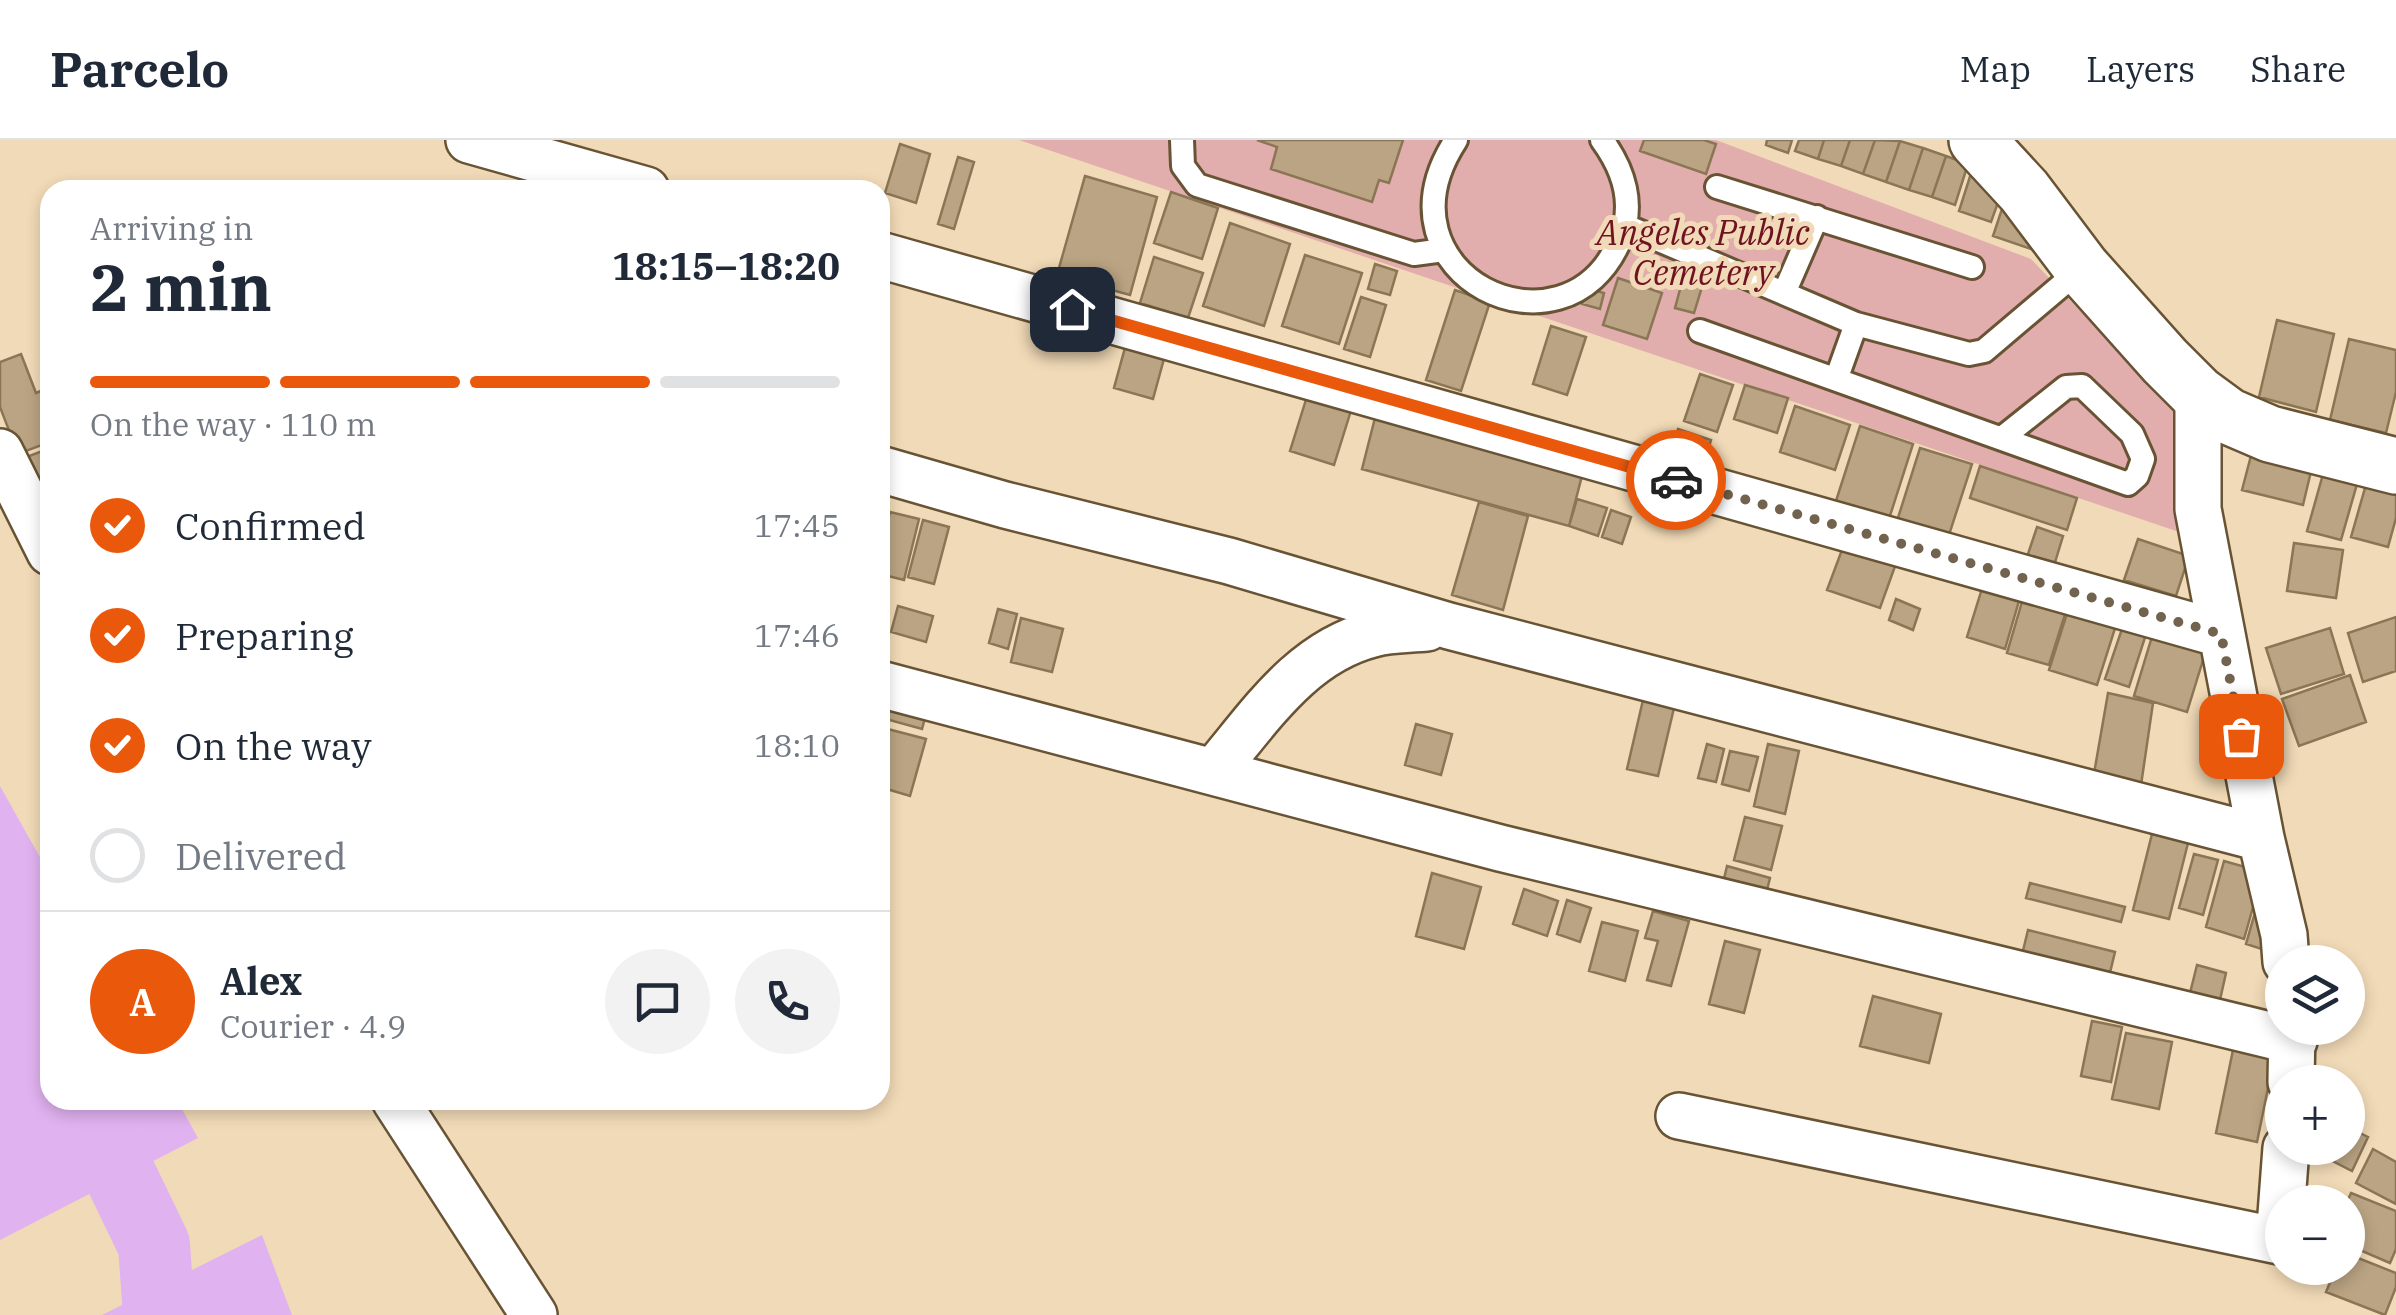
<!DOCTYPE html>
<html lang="en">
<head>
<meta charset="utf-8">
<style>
  body { margin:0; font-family:"IBM Plex Serif",serif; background:#f2f2f3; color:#1f2937; height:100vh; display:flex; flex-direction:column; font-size:38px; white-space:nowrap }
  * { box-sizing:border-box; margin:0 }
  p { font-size:32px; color:#747a83 }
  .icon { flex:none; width:55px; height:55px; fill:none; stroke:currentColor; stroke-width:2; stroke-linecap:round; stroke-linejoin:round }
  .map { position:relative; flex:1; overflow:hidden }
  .details { position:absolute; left:40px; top:40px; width:850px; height:930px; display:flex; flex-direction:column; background:#fff; border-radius:30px; box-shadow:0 5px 15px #0003 }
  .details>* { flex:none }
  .fabs { position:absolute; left:2265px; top:805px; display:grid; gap:20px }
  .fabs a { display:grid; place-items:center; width:100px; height:100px; border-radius:50%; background:#fff; box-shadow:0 5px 15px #0003; font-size:50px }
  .pin { position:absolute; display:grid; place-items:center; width:85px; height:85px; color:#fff; margin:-42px; border-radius:20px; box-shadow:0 5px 15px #0006 }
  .courier { position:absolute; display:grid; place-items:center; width:100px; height:100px; margin:-50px; border:8px solid #ea580c; border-radius:50%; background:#fff; color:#222; box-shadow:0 2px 12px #0007 }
  .headline em { font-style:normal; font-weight:800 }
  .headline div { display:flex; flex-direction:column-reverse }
  .headline { display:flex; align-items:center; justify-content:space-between; height:170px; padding:0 50px }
  h1 { font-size:65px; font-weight:800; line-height:75px }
  .bar { display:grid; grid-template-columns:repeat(4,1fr); gap:15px 10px; align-content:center; height:120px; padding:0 50px }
  .bar i { height:12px; border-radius:8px; background:#e0e1e3 }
  .bar .active { background:#ea580c }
  .bar p { grid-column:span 4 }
  .line { display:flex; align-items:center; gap:25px; padding:0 50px; border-top:2px solid #e0e1e3 }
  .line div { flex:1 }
  .round { display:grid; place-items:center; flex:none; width:105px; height:105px; border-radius:52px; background:#f2f2f3 }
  ol { padding:0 50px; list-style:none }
  li { display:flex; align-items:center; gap:30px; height:110px }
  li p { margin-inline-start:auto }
  li .icon { padding:10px; border-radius:50%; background:#ea580c; color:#fff; stroke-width:4 }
  li:last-child { color:#747a83 }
  li i { width:55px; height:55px; border:5px solid #e0e1e3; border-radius:50% }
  header { display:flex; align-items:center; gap:60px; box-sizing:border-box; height:140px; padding:0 50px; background:#fff; border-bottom:2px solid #e0e1e3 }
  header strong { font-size:48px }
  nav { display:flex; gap:55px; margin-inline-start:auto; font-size:35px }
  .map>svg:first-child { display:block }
  .green { fill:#e2adad }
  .water { fill:#e1b2f0 }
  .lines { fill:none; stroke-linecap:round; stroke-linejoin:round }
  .river { stroke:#e1b2f0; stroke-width:72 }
  .building { fill:#baa483; stroke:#8a7555; stroke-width:2.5 }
  .lane-casing { stroke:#685435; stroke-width:28 }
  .street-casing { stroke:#685435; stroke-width:50 }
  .secondary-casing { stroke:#685435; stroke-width:60 }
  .lane { stroke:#fff; stroke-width:22 }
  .street { stroke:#fff; stroke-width:45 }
  .secondary { stroke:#fff; stroke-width:55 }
  .done { stroke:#71634e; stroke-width:10; stroke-dasharray:0 18 }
  .route { stroke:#ea580c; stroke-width:12 }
  .labels { text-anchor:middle; stroke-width:10; stroke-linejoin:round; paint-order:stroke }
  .park-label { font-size:35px; font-style:italic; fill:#711222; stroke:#f1dab7 }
</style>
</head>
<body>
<header>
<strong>Parcelo</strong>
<nav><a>Map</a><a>Layers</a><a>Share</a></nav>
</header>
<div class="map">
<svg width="2396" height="1175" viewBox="0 0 2396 1175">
  <rect width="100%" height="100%" fill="#f1dab7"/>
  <!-- green -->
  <path class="green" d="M1019 0H1716L2031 119 2173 269 2191 396Z"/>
  <!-- water -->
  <path class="water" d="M0 646 50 735V960H177L198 998 0 1100Z
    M262 1095 292 1175H102Z"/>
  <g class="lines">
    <!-- river -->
    <path class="river" d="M84 960 154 1105 159 1175"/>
  </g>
  <!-- building -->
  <path class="building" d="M1257 0H1403L1389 43 1379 40 1372 62 1271 29 1277 7Z
    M1644 0H1704L1716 4 1706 34 1640 11Z
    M1767 0H1792L1788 13 1766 5Z
    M1799 0H1824L1818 19 1795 11Z
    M1824 0H1850L1841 26 1818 19Z
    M1850 0H1875L1863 34 1841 26Z
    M1875 0 1900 1 1886 42 1863 34Z
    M1900 1 1923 8 1909 50 1886 42Z
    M900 4 930 14 916 63 885 53Z
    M1923 8 1946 16 1932 57 1909 50Z
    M1946 16 1968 24 1955 65 1932 57Z
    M958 17 974 22 954 89 938 84Z
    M1974 24 2001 54 1991 82 1959 71Z
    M1085 36 1157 57 1130 155 1057 135Z
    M1171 52 1218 68 1202 119 1154 103Z
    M2003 66 2034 110 1993 96Z
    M1230 83 1290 104 1264 186 1203 166Z
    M1305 115 1362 133 1339 204 1282 186Z
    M1154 117 1203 133 1188 178 1140 163Z
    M1375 124 1397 131 1390 155 1368 149Z
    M1618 138 1662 153 1647 199 1603 185Z
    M1682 142 1702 147 1694 173 1675 168Z
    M1587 148 1604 153 1600 169 1582 164Z
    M1455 150 1490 162 1461 251 1426 240Z
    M1361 157 1386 165 1370 217 1344 209Z
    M2277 180 2334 194 2316 272 2259 257Z
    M1551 186 1586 197 1567 255 1533 244Z
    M1129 193 1168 204 1153 259 1114 248Z
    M2349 199 2396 210V252L2386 293 2330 280Z
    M21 214 36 253 43 250 50 267V302L18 314 0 267V222Z
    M1700 234 1733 245 1717 292 1684 281Z
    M1745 245 1788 258 1777 293 1734 279Z
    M1309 250 1353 264 1334 325 1290 311Z
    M1378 266 1585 324 1569 386 1362 329Z
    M1795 266 1850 285 1835 330 1780 312Z
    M1860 286 1913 304 1888 382 1835 364Z
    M1678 289 1711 300 1704 323 1671 312Z
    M50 308V343L36 349 24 318Z
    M1920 308 1972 324 1948 398 1897 381Z
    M2253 308 2313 323 2303 365 2242 350Z
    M1980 326 2077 358 2067 390 1970 358Z
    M2325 327 2359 337 2341 400 2307 391Z
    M2369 334 2396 341V378L2388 407 2351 397Z
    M1577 359 1607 368 1598 396 1569 386Z
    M1479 362 1528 376 1503 470 1452 455Z
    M1611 370 1631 377 1622 404 1602 397Z
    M890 372 919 379 904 440 880 434V410Z
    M923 380 949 387 934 444 908 437Z
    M2037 387 2063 396 2053 429 2026 420Z
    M1846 399 1898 418 1880 468 1827 450Z
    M2138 399 2189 416 2176 456 2124 440Z
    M2294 403 2343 410 2336 458 2287 451Z
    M1984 442 2021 454 2005 509 1967 497Z
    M2024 455 2067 468 2049 525 2007 513Z
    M1896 459 1920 469 1913 490 1889 480Z
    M898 466 933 476 926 502 891 492Z
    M2069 467 2117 482 2097 545 2049 530Z
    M998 469 1017 474 1008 509 989 503Z
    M2126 477 2149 485 2129 547 2105 539Z
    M2396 477V531L2363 542 2348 493Z
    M1021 478 1063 489 1052 532 1011 522Z
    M2330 488 2344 534 2281 554 2266 508Z
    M2154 490 2207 507 2187 572 2134 556Z
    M2350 535 2366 582 2299 606 2282 559Z
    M2108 553 2153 563 2139 659 2092 645Z
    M889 556 928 567 922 589 882 578Z
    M1643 560 1674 568 1658 636 1627 629Z
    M1416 584 1452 594 1441 635 1405 625Z
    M880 587 926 599 910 656 880 647Z
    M1707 604 1724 609 1716 642 1698 638Z
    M1768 604 1799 611 1785 674 1754 666Z
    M1730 611 1758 617 1749 651 1722 644Z
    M1745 677 1782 686 1771 730 1734 720Z
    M2152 694 2188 703 2169 779 2133 770Z
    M2194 714 2218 720 2203 775 2179 768Z
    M2224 721 2263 732 2244 799 2206 787Z
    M1727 726 1770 738 1766 754 1723 743Z
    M1432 733 1481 747 1464 809 1416 796Z
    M2030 743 2125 767 2121 782 2026 758Z
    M2262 748 2271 812 2246 804Z
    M1524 749 1558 761 1547 796 1513 784Z
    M1567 760 1591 768 1580 802 1557 794Z
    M1653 771 1689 781 1671 846 1647 840 1658 801 1645 798Z
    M1602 782 1638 791 1625 841 1589 831Z
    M2028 790 2115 812 2108 841 2021 819Z
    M1725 801 1760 810 1744 873 1709 864Z
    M2197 825 2226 833 2218 869 2188 861Z
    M1873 856 1941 874 1929 923 1860 906Z
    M2092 881 2122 887 2111 942 2081 936Z
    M2126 893 2172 902 2159 969 2112 959Z
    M2234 905 2275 914 2257 1002 2216 993Z
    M2348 987 2368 997 2352 1031 2319 1014 2322 1008H2348Z
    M2373 1009 2396 1022V1064L2356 1043Z
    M2351 1053 2396 1071V1109L2390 1123 2348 1105 2347 1062Z
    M2348 1114 2396 1133V1147L2385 1175 2326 1152 2336 1128H2348Z"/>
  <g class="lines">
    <defs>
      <path id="lane" d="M1182 0 1183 26 1197 45 1414 114 1444 110
        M1456 0C1368 135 1565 229 1620 100 1635 65 1624 30 1602 0
        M1717 47 1972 127
        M1626 86 1856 184 1969 214 1984 211 2082 128
        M1785 151 1817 77
        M1700 191 2128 344 2137 336 2143 319 2132 294 2082 246 2066 247 2002 298
        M1837 237 1856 184"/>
      <path id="street" d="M469 0 646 50
        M880 115 2221 494
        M2198 254V369L2261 698 2284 795 2286 822
        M0 312 50 412
        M880 329 1005 365 1229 421 1449 486 2261 698
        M880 544 1500 708 2294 901
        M1215 630C1260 577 1301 512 1373 494 1390 489 1410 490 1427 488
        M2291 942 2292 888
        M395 960 534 1175
        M1679 976 2279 1101 2286 1008"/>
      <path id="secondary" d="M1977 0 2024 51 2082 128 2165 221 2198 254 2228 276 2270 294 2396 326"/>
    </defs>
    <!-- lane casing -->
    <use href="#lane" class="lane-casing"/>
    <!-- street casing -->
    <use href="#street" class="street-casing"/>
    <!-- secondary casing -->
    <use href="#secondary" class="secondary-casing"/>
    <!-- lane -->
    <use href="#lane" class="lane"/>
    <!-- street -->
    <use href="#street" class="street"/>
    <!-- secondary -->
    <use href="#secondary" class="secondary"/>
  </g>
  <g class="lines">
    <!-- done -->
    <path class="done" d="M1676 340 2221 494 2241 596"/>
    <!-- route -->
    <path class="route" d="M1072 169 1676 340"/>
  </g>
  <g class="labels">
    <!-- park labels -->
    <g class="park-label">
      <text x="1703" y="105">Angeles Public<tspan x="1703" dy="40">Cemetery</tspan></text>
    </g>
  </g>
</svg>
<div class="fabs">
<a><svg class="icon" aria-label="layers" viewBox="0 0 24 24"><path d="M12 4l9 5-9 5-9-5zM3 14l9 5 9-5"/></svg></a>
<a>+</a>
<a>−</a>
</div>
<div class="pin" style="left:2241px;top:596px;background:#ea580c"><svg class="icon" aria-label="bag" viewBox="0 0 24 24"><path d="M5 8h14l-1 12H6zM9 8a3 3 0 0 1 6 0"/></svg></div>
<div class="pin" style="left:1072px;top:169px;background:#1f2937"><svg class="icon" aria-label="home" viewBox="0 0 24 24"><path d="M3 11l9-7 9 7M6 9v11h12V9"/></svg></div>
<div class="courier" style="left:1676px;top:340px"><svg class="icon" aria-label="car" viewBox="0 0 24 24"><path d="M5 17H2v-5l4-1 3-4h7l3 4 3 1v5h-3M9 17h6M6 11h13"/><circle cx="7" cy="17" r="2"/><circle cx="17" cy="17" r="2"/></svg></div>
<section class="details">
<div class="headline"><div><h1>2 min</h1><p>Arriving in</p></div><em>18:15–18:20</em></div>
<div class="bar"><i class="active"></i><i class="active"></i><i class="active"></i><i></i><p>On the way · 110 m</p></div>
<ol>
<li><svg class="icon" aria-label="check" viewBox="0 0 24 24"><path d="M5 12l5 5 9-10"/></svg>Confirmed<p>17:45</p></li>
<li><svg class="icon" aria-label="check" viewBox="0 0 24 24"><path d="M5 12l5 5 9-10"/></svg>Preparing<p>17:46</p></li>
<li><svg class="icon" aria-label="check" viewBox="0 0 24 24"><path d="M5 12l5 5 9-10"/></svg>On the way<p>18:10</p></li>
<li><i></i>Delivered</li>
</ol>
<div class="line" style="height:180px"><b class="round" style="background:#ea580c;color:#fff">A</b><div><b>Alex</b><p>Courier · 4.9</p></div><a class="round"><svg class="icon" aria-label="chat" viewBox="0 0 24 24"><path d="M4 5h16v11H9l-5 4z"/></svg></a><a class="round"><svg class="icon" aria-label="phone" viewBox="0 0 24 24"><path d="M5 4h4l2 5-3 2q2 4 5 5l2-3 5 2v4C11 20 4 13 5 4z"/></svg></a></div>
</section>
</div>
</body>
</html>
